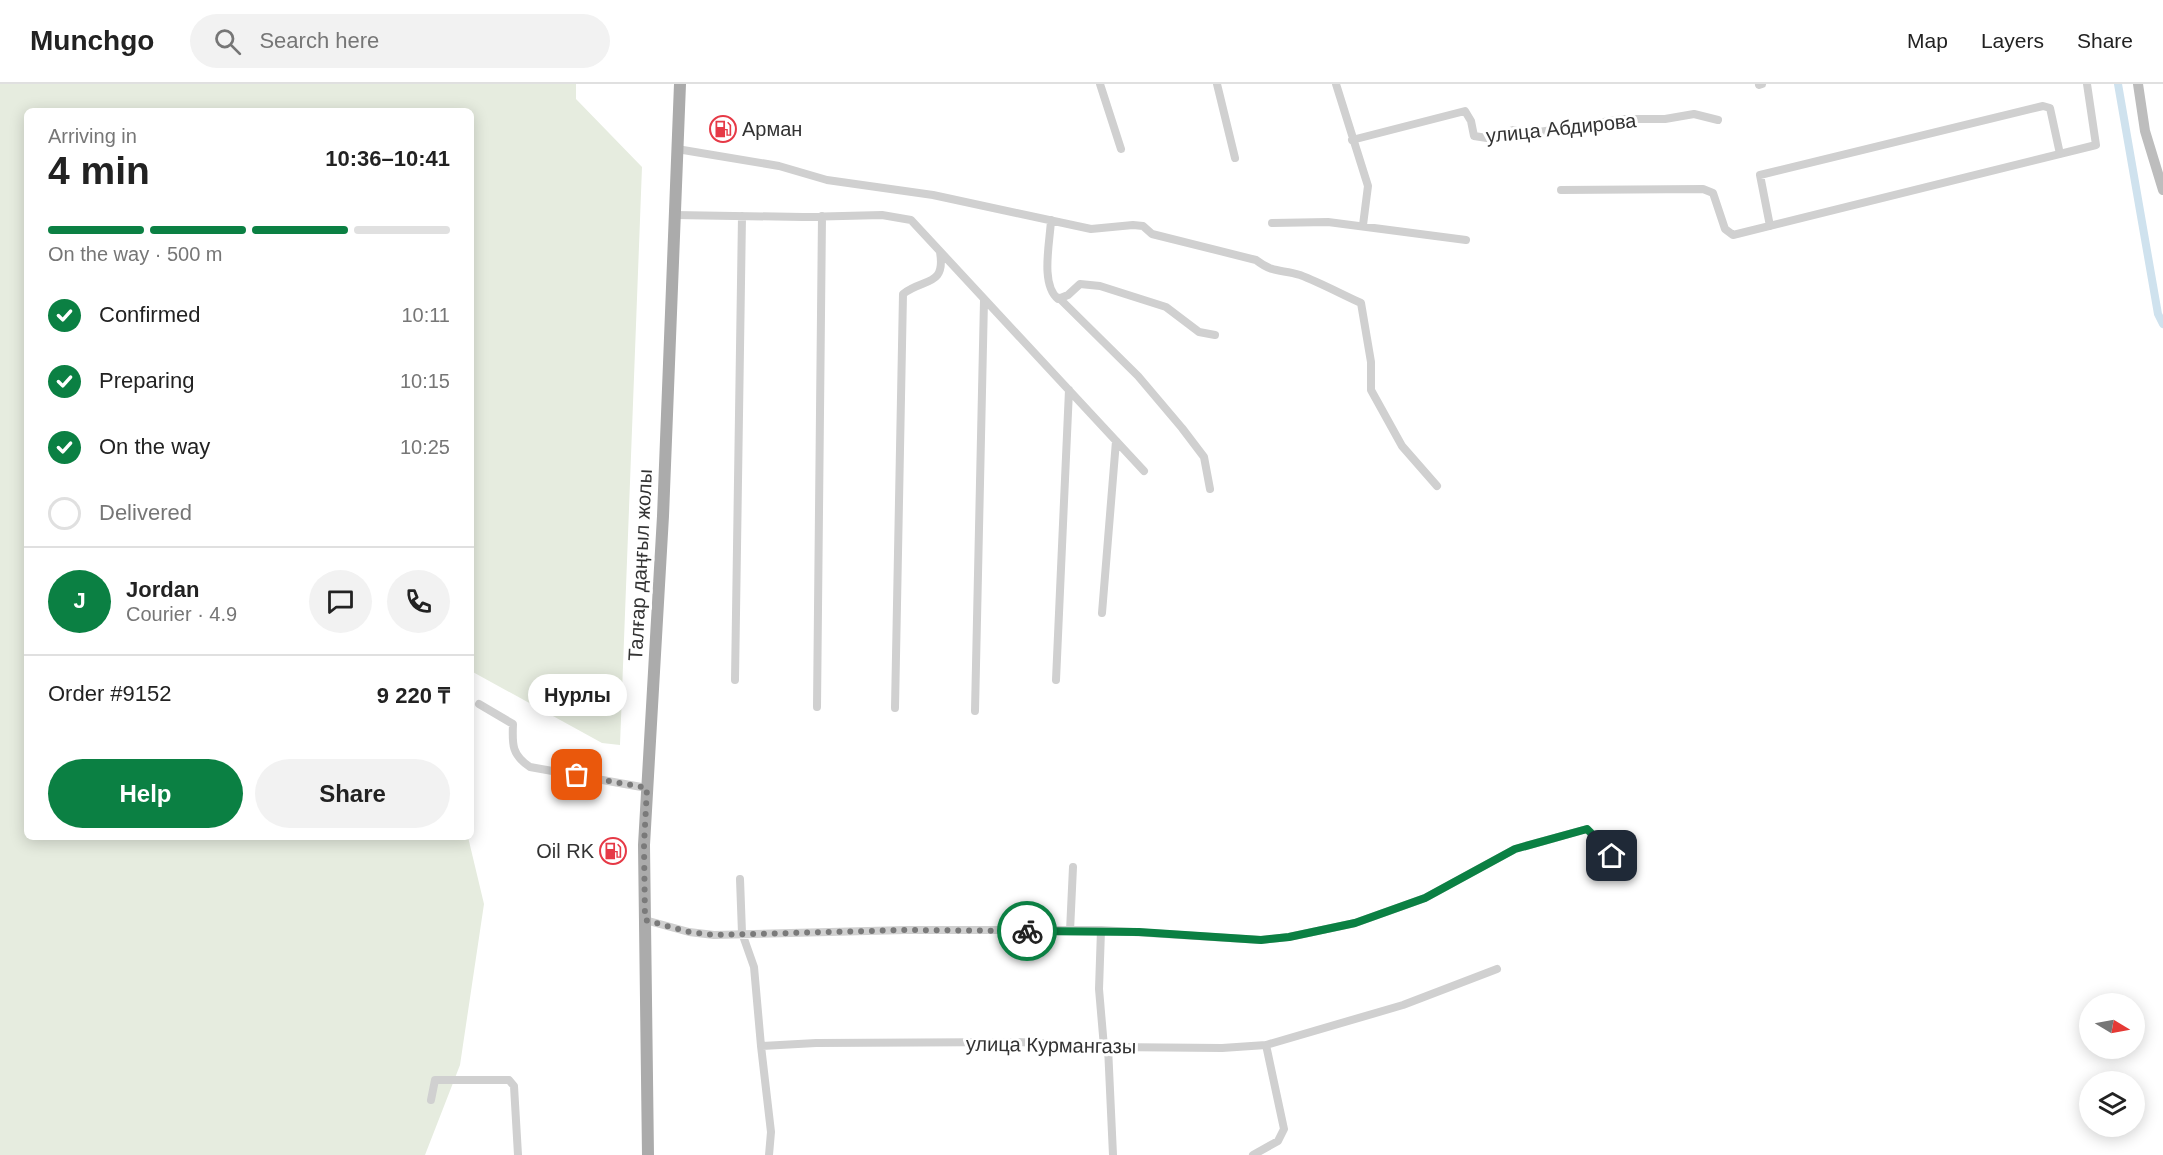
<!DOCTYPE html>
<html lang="en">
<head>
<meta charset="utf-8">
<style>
  body { margin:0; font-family:Arial,sans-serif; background:#f2f2f2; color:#222; height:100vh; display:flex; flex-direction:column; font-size:22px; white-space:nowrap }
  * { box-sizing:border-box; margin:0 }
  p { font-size:20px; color:#767676 }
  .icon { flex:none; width:33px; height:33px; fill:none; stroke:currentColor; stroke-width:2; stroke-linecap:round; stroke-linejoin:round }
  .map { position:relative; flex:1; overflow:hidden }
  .sheet { position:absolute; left:24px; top:24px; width:450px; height:732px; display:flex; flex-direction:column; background:#fff; border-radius:9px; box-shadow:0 3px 15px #0003 }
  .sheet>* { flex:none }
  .needle { width:39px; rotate:100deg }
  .fabs { position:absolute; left:2079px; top:909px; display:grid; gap:12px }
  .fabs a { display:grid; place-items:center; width:66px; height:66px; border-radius:50%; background:#fff; box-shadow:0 3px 15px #0003; font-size:30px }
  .pin { position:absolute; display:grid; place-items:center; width:51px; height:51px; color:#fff; margin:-26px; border-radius:12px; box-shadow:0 3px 9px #0006 }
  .courier { position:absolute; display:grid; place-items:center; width:60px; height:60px; margin:-30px; border:4px solid #0b8043; border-radius:50%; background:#fff; color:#222; box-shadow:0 2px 8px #0007 }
  .bubble { position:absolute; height:42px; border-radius:21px; background:#fff; box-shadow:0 3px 15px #0003; font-size:20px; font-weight:800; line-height:42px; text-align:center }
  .head em { font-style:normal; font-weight:800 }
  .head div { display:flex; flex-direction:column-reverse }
  .head { display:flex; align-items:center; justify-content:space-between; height:102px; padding:0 24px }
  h1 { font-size:39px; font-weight:800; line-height:45px }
  .bar { display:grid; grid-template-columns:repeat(4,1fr); gap:9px 6px; align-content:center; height:72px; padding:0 24px }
  .bar i { height:8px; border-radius:4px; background:#e0e0e0 }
  .bar .current { background:#0b8043 }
  .bar p { grid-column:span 4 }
  .line { display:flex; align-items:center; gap:15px; padding:0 24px; border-top:2px solid #e0e0e0 }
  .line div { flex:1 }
  .round { display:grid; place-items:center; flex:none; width:63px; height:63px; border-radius:32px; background:#f2f2f2 }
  ol { padding:0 24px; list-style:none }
  li { display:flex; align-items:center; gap:18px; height:66px }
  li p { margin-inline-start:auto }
  li .icon { padding:6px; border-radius:50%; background:#0b8043; color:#fff; stroke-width:4 }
  li:last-child { color:#767676 }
  li i { width:33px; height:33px; border:3px solid #e0e0e0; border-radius:50% }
  .cta { display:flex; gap:12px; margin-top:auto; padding:12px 24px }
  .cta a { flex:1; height:69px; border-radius:36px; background:#0b8043; color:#fff; font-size:24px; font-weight:800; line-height:69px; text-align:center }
  .cta a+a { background:#f2f2f2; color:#222 }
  header { display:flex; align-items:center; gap:36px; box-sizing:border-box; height:84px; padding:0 30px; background:#fff; border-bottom:2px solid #e0e0e0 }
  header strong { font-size:28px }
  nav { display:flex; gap:33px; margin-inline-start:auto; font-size:21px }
  .search { width:420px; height:54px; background:#f2f2f2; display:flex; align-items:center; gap:15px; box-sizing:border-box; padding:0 21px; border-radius:33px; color:#767676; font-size:22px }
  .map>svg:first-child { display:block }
  .green { fill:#e6ecdf }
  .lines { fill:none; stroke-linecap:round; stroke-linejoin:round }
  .canal { stroke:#cfe2ee; stroke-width:8 }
  .minor { stroke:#d0d0d0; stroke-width:8 }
  .secondary { stroke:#bdbdbd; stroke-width:10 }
  .primary { stroke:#ababab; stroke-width:12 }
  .done { stroke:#7a7a7a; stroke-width:6; stroke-dasharray:0 10.8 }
  .route { stroke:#0b8043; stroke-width:8 }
  .labels { text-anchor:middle; stroke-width:6; stroke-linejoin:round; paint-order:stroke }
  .street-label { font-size:20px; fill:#333; stroke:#fff }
  .poi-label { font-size:20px; fill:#333; stroke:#fff; text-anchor:start }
</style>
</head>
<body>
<header>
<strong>Munchgo</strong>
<div class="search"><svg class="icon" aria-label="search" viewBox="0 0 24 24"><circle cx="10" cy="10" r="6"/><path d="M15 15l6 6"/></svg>Search here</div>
<nav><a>Map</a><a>Layers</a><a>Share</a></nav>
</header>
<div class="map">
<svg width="2163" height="1071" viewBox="0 0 2163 1071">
  <rect width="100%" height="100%" fill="#fff"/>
  <!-- green -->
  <path class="green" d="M0 0H576V15L642 83 620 661 602 659 471 587V27H27V753H468L484 820 460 981 425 1071H0Z"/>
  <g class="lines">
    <!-- canal -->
    <path class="canal" d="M2118 0 2158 230 2163 240"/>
    <!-- minor -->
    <path class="minor" d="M1100 0 1121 65
      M1217 0 1235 74
      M1336 0 1368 102 1363 141
      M1759 1 1762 0
      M1352 56 1465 27 1471 37 1474 52 1487 54 1513 46 1539 48 1623 35H1665L1694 30 1718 36
      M677 65 779 82 827 96 933 111 1091 145 1133 141 1143 142 1152 150 1256 176C1274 190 1282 185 1300 191 1321 199 1341 210 1361 219L1371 278V306L1402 362 1437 402
      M1561 106 1703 105 1713 109 1725 145 1733 151 2096 61 2087 0
      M674 131 803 133 882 131 911 136 1144 387
      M1051 136C1050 158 1040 200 1058 215L1068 211 1080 200 1100 202 1166 223 1199 248 1215 251
      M1272 139 1328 138 1466 156
      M1770 142 1760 91 2043 22 2050 24 2060 70
      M1059 214 1138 292 1182 344 1204 373 1210 405
      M1102 529 1116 357
      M735 596 742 132
      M1056 596 1069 306
      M479 620 513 640C512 661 512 671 530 683L647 704
      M817 623 822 132
      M895 624 903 210C923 194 946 203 940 168
      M975 627 984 216
      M740 795 742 849 754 883 761 962 816 959 1019 958 1108 963 1222 964 1266 961 1403 921 1497 885
      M645 836 689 848 714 851 906 846H1101L1261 856 1289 853 1355 839 1425 814 1515 765 1587 745 1595 753 1602 770 1612 772
      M1101 846 1099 905 1104 963
      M1070 847 1073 783
      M761 962 771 1048 769 1071
      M1108 963 1113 1071
      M431 1016 435 996H509L514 1002 518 1071
      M1253 1071 1278 1057 1284 1045 1266 961"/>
    <!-- secondary -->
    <path class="secondary" d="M2138 0 2145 47 2163 106"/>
    <!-- primary -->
    <path class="primary" d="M648 1071 644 761 663 432 680 0"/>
  </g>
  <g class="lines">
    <!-- done -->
    <path class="done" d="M577 691 647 704 644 761 645 836 689 848 714 851 906 846 1027 847"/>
    <!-- route -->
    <path class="route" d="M1027 847 1139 848 1261 856 1289 853 1355 839 1425 814 1515 765 1587 745 1595 753 1602 770 1612 772"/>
  </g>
  <!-- icons -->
  <defs>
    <symbol id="fuel-ring" viewBox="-11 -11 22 22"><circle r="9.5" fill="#fff" stroke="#e63946" stroke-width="1.5"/><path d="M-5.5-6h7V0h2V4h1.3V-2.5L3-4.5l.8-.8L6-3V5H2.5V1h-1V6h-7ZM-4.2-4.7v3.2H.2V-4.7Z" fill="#e63946"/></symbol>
  </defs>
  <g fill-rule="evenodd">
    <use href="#fuel-ring" x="708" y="30" width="30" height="30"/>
    <use href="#fuel-ring" x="598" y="752" width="30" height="30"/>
  </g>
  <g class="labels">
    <!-- street labels -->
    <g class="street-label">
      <text transform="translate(1561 44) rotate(-6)" y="7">улица Абдирова</text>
      <text transform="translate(640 481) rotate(-87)" y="7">Талғар даңғыл жолы</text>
      <text transform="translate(1051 961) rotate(1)" y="7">улица Курмангазы</text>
    </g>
    <!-- poi labels -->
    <g class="poi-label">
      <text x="742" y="52">Арман</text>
      <text x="594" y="774" text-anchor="end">Oil RK</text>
    </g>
  </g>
</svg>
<div class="fabs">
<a><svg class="needle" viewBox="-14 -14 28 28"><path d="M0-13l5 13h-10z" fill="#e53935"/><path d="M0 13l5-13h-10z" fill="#767676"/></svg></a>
<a><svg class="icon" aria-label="layers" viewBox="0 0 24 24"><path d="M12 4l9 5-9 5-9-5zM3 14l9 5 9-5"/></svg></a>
</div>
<div class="pin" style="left:577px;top:691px;background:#ea580c"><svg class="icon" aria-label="bag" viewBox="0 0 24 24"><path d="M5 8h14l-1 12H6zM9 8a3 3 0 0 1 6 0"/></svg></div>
<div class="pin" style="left:1612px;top:772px;background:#1f2937"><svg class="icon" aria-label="home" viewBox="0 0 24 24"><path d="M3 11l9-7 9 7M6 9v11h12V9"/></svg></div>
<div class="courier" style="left:1027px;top:847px"><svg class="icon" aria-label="bike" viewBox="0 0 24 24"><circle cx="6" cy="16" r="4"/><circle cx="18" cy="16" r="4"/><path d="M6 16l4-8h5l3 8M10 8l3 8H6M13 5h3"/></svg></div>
<div class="bubble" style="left:528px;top:590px;width:99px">Нурлы</div>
<section class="sheet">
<div class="head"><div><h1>4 min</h1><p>Arriving in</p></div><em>10:36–10:41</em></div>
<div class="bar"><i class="current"></i><i class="current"></i><i class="current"></i><i></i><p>On the way · 500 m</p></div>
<ol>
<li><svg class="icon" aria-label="check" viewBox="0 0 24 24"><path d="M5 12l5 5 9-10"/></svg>Confirmed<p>10:11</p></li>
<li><svg class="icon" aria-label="check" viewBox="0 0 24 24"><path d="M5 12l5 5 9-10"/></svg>Preparing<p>10:15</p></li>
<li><svg class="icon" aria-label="check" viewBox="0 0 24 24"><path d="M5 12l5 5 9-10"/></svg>On the way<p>10:25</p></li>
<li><i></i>Delivered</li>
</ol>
<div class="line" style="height:108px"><b class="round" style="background:#0b8043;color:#fff">J</b><div><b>Jordan</b><p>Courier · 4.9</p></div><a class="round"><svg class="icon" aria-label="chat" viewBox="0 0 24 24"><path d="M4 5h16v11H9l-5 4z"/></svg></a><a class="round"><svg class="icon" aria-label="phone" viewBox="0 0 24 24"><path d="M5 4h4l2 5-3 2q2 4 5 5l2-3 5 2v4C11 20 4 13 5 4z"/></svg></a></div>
<div class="line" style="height:78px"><div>Order #9152</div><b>9 220 ₸</b></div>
<div class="cta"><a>Help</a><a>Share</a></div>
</section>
</div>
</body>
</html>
